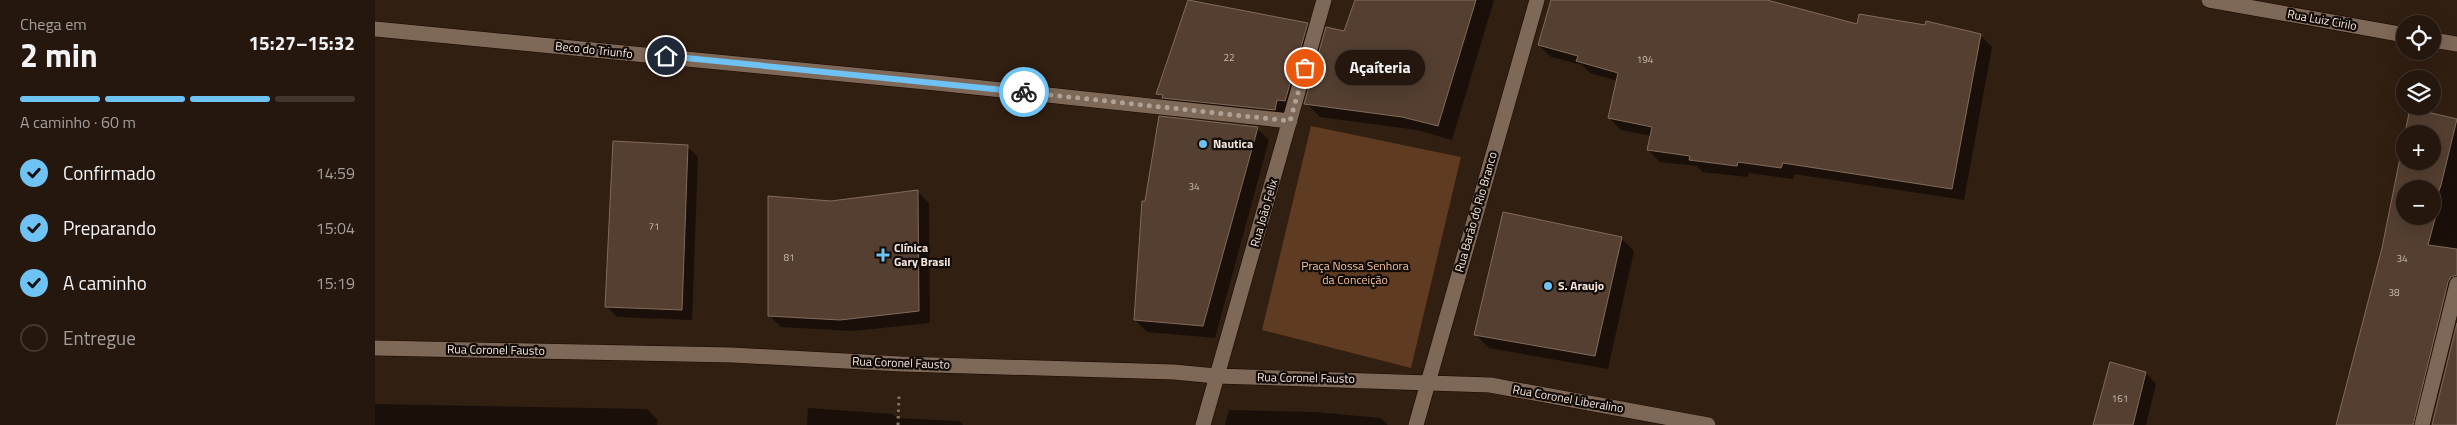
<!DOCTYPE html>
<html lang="pt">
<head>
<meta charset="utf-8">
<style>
  body { margin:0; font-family:"Titillium Web",sans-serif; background:#31241b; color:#f1f3f6; height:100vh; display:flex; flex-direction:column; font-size:19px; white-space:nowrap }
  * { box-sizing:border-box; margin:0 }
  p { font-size:16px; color:#a39f9d }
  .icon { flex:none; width:28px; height:28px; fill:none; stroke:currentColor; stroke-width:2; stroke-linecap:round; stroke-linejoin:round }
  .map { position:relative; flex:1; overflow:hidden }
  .side { display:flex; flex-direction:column; background:#25170d; width:375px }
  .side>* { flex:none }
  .tools { position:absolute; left:2021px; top:15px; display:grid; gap:10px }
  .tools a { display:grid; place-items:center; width:45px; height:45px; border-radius:50%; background:#25170d; box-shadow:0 5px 20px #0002,0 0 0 1px #42362e; font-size:25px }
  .pin { position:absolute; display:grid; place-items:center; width:42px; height:42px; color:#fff; margin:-21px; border:2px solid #fff; border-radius:50%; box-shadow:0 1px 5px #0007 }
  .courier { position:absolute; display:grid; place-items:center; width:50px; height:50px; margin:-25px; border:4px solid #6fc2f4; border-radius:50%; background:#fff; color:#222; box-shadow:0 1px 6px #0007 }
  .bubble { position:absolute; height:35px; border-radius:18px; background:#25170d; box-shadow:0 5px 20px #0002,0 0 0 1px #42362e; font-size:16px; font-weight:700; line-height:35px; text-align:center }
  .headline em { font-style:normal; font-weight:700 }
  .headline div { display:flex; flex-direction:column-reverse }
  .headline { display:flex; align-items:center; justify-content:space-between; height:85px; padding:0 20px }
  h1 { font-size:32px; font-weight:700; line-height:38px }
  .bar { display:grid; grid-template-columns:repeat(4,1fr); gap:8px 5px; align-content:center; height:60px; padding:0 20px }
  .bar i { height:6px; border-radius:4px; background:#42362e }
  .bar .selected { background:#6fc2f4 }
  .bar p { grid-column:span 4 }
  ol { padding:0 20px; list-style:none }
  li { display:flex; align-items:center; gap:15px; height:55px }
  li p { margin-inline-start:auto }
  li .icon { padding:5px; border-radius:50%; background:#6fc2f4; color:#111; stroke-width:4 }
  li:last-child { color:#a39f9d }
  li i { width:28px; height:28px; border:2px solid #42362e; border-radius:50% }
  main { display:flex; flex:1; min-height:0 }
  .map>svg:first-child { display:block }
  .green { fill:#5e3b21 }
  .shadow { fill:#0007; fill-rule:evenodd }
  .building { fill:#543f31; stroke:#816b5b; fill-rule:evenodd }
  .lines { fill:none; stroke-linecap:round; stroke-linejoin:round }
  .street-casing { stroke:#190800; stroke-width:16 }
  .path { stroke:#837367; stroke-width:3; stroke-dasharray:2.5 4; stroke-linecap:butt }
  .street { stroke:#7e6858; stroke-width:15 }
  .done { stroke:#b0a196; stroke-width:5; stroke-dasharray:0 9 }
  .route { stroke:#6fc2f4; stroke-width:6 }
  .poi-dot { fill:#6fc2f4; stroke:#130b06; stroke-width:2 }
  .labels { text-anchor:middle; stroke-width:4.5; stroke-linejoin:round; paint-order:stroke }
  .number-label { font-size:10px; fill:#ccbdb3 }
  .street-label { font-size:12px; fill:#f4e7de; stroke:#130b06 }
  .poi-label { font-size:12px; font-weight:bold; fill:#f4e7de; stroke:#130b06; text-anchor:start }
  .park-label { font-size:12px; fill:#f5c19d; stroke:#130b06 }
</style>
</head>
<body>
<main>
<section class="side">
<div class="headline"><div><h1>2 min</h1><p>Chega em</p></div><em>15:27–15:32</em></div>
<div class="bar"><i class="selected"></i><i class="selected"></i><i class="selected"></i><i></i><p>A caminho · 60 m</p></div>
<ol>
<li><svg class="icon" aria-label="check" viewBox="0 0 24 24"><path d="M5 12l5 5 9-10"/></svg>Confirmado<p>14:59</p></li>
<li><svg class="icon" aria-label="check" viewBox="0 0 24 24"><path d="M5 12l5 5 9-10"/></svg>Preparando<p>15:04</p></li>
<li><svg class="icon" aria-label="check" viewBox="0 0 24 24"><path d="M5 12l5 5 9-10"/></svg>A caminho<p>15:19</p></li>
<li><i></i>Entregue</li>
</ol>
</section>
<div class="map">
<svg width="2082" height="425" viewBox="0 0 2082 425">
  <rect width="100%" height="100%" fill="#311f11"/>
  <!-- green -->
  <path class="green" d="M936 126 1086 157 1036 368 887 330Z"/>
  <!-- shadow -->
  <path class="shadow" d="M814 0 932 24 943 35 910 120 793 104 783 93Z
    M981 0H1119L1077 140 1042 130 945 117 931 103 970 32Z
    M1178 0H1392L1483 25 1605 35 1617 47 1589 200 1419 174 1418 179 1374 173 1373 177 1327 172 1322 166 1285 162 1273 150 1277 136 1246 130 1234 118 1243 81 1215 73 1207 65 1176 57 1164 45Z
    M2036 109 2082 120V293L2056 286 2019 425H1962L1990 324 2030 142V161H2058V134ZM2030 189H2058V216H2030Z
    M882 128 894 140 840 338 772 332 760 320Z
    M312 146 323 157 317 320 242 317 231 306Z
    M542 191 554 203 555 323 478 331 406 327 394 315 456 202Z
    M1246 238 1259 251 1233 369 1114 348 1101 335Z
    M1736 364 1771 373 1781 384 1771 425H1720Z
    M0 404 272 409 283 420 282 425H0Z
    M433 408 518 414 522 418 584 421 588 425H432Z
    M854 410 940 412 1006 418 1013 425H850Z"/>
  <!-- building -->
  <path class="building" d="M813 0 933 23 910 101 902 100 900 110 787 98 788 95 781 94Z
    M980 0H1101L1063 126 1027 117 929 104 951 27 969 31Z
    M1176 0H1392L1482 24 1484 14 1550 25 1551 21 1606 34 1577 189 1408 163 1406 168 1363 162 1362 166 1314 160 1315 156 1272 150 1277 127 1233 118 1243 73 1201 61 1203 56 1163 45Z
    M2035 108 2082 119 2066 185 2058 208V189H2030V216L2061 215 2053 245 2082 249V275L2076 277 2073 282 2038 425H1961L2007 248ZM2030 134H2058V161H2030Z
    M784 116 883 127 828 326 759 320 767 201H770Z
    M238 141 313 145 307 310 230 307Z
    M543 190 544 311 465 320 393 316V196L456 201Z
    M1128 212 1247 237 1220 356 1099 335Z
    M2082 323V425H2057Z
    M1735 362 1771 372 1758 425H1718Z"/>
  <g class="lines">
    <defs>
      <path id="street" d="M1834 0 2030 35
        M0 29 561 83 915 121
        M2058 40 2082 44
        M0 348 357 355 526 364 799 372 841 376 1115 385 1333 425
        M828 425 949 0
        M1041 425 1162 0
        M2047 425 2082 284"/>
    </defs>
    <!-- street casing -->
    <use href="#street" class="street-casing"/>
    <!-- path -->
    <path class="path" d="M523 425 524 394"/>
    <!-- street -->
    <use href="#street" class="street"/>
  </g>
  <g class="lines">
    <!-- done -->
    <path class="done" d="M649 92 915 121 930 68"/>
    <!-- route -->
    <path class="route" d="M291 56 649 92"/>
  </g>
  <!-- markers -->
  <g class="poi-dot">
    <circle cx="828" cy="144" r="5"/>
    <path d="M505.5 247.5h5v5h5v5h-5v5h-5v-5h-5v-5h5z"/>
    <circle cx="1173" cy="286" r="5"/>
  </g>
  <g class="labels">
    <!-- number labels -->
    <g class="number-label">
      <text x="854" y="61">22</text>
      <text x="1270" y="63">194</text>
      <text x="819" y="190">34</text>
      <text x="279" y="230">71</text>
      <text x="414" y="261">81</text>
      <text x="2027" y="262">34</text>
      <text x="2019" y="296">38</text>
      <text x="1745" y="402">161</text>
    </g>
    <!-- street labels -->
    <g class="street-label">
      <text transform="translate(1947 20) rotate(10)" y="4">Rua Luiz Cirilo</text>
      <text transform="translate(219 50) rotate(6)" y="4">Beco do Triunfo</text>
      <text transform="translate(1101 212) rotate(-74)" y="4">Rua Barão do Rio Branco</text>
      <text transform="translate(889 213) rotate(-74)" y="4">Rua João Felix</text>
      <text transform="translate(121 350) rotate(1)" y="4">Rua Coronel Fausto</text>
      <text transform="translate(526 363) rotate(2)" y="4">Rua Coronel Fausto</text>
      <text transform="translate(931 378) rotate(1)" y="4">Rua Coronel Fausto</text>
      <text transform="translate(1193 399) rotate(10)" y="4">Rua Coronel Liberalino</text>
    </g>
    <!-- poi labels -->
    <g class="poi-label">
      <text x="838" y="148">Nautica</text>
      <text x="519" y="252">Clínica<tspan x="519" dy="14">Gary Brasil</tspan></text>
      <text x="1183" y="290">S. Araujo</text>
    </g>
    <!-- park labels -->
    <g class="park-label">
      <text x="980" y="270">Praça Nossa Senhora<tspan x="980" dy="14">da Conceição</tspan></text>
    </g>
  </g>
</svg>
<div class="tools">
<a><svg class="icon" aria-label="locate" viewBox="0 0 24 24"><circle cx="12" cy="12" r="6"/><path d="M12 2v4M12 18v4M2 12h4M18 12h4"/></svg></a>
<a><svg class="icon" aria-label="layers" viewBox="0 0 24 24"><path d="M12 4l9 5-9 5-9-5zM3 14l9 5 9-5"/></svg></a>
<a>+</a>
<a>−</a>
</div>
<div class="pin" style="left:930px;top:68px;background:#ea580c"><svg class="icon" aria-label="bag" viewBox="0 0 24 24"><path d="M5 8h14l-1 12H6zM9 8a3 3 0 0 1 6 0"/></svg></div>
<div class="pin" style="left:291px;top:56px;background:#1f2937"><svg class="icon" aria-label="home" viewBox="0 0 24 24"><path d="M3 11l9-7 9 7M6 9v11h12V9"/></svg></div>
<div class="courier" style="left:649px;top:92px"><svg class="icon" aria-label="bike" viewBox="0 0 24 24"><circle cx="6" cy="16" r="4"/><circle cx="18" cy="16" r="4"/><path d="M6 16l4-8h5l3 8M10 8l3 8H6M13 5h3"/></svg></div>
<div class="bubble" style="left:960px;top:50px;width:90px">Açaíteria</div>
</div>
</main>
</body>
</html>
